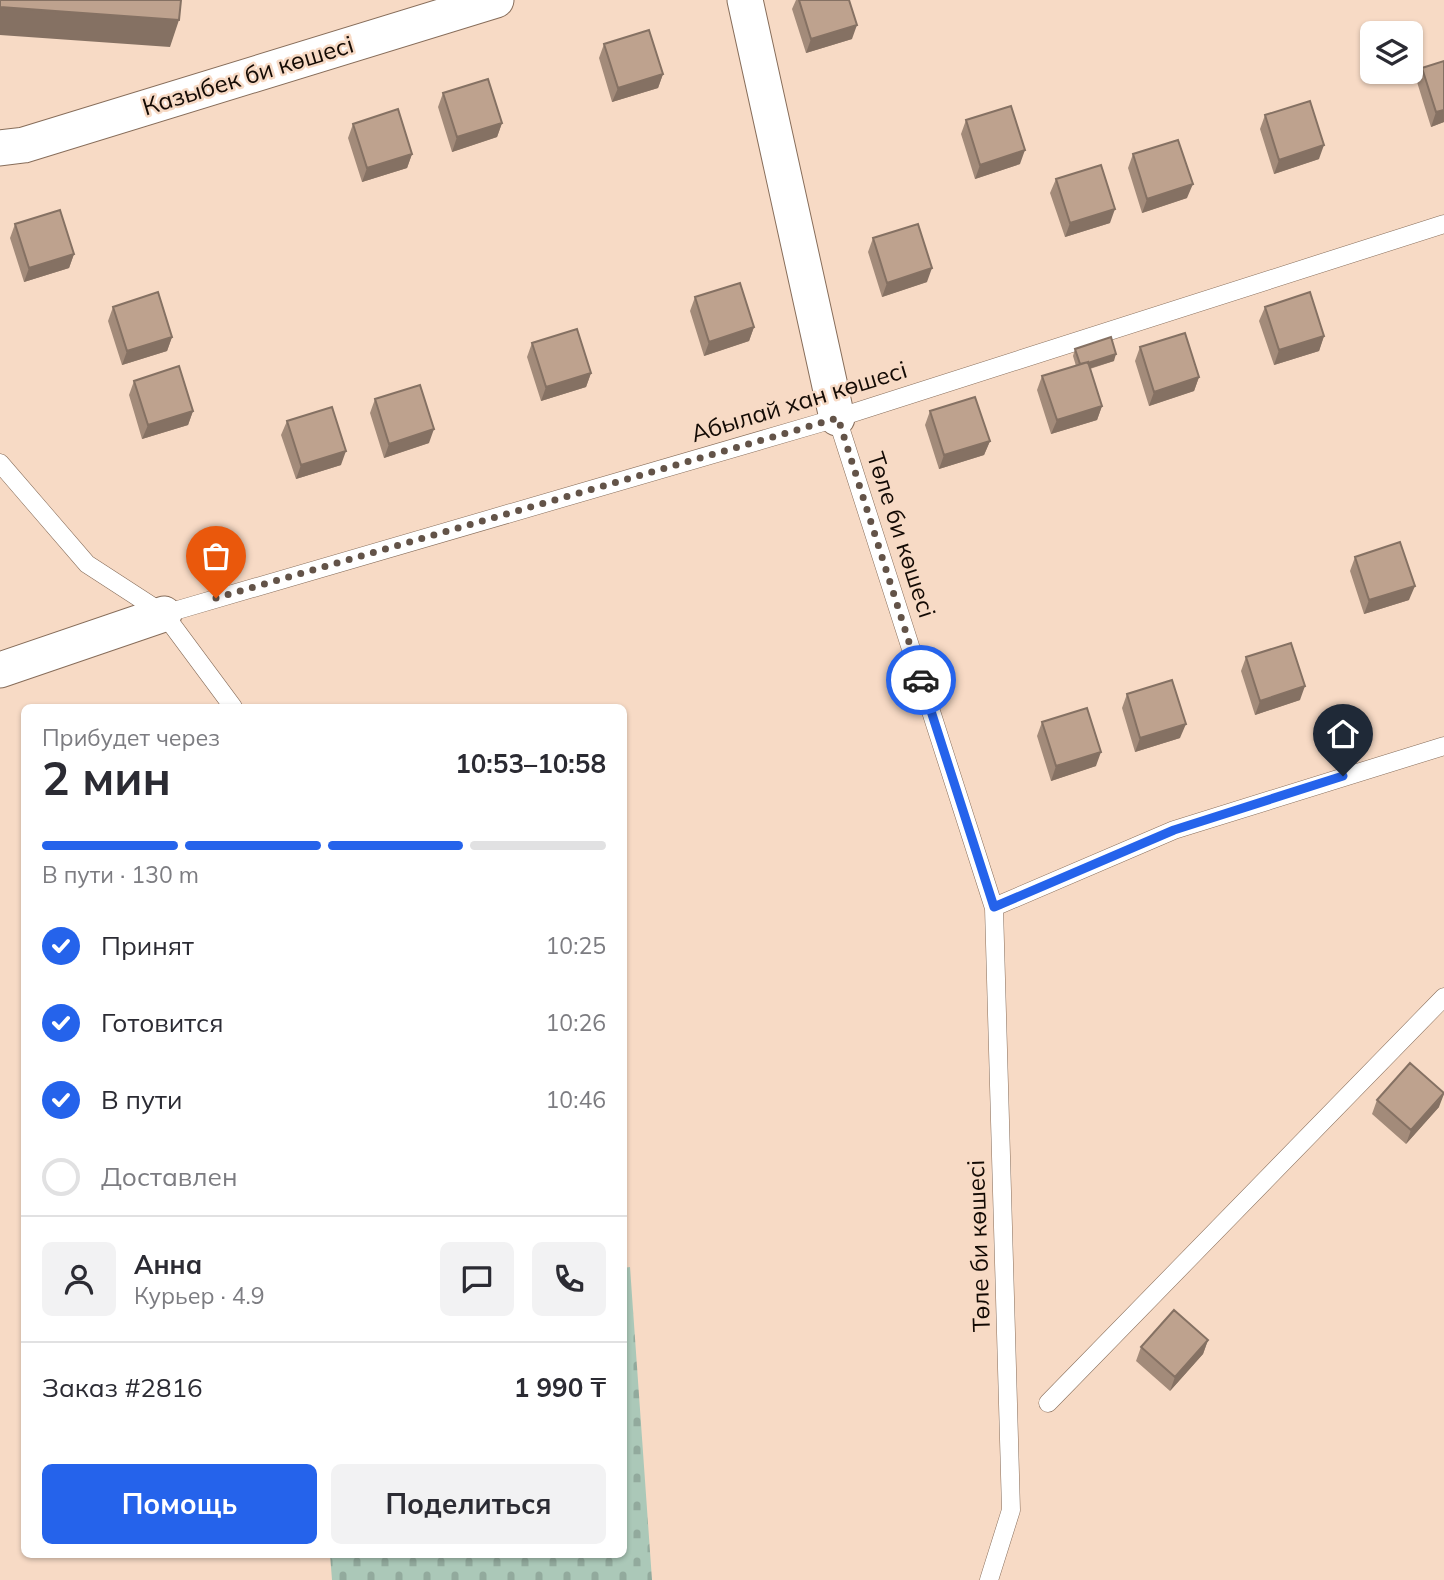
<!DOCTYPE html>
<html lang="ru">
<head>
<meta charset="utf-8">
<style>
  body { margin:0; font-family:Mulish,sans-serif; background:#f2f2f3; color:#2b2b33; height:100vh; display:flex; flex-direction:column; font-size:26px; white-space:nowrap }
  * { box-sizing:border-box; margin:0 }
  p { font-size:23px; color:#7c7c81 }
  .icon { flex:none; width:38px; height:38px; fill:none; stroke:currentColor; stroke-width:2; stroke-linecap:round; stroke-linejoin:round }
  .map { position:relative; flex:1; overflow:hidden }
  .side { position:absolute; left:21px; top:704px; width:606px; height:854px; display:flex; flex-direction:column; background:#fff; border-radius:10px; box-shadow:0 2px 5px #0004 }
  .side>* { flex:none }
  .controls { position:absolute; left:1360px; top:21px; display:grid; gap:14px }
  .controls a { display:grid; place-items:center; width:63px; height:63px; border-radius:10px; background:#fff; box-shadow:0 2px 5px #0004; font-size:35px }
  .pin { position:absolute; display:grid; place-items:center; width:60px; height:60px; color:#fff; margin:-72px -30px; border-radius:50% 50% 50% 0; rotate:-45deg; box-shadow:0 0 7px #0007 }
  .pin .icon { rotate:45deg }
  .courier { position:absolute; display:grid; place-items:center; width:70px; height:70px; margin:-35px; border:5px solid #2563eb; border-radius:50%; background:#fff; color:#222; box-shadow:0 2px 9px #0007 }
  .summary em { font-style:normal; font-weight:700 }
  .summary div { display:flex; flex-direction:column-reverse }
  .summary { display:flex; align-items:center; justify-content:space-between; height:119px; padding:0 21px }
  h1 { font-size:46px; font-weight:700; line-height:52px }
  .bar { display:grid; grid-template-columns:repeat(4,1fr); gap:10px 7px; align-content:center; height:84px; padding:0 21px }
  .bar i { height:9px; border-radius:5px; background:#e1e1e2 }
  .bar .current { background:#2563eb }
  .bar p { grid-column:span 4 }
  .line { display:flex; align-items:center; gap:18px; padding:0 21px; border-top:2px solid #e1e1e2 }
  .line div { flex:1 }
  .round { display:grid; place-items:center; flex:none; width:74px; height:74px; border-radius:10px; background:#f2f2f3 }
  ol { padding:0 21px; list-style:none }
  li { display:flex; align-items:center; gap:21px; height:77px }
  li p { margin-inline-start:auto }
  li .icon { padding:7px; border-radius:50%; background:#2563eb; color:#fff; stroke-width:4 }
  li:last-child { color:#7c7c81 }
  li i { width:38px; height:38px; border:4px solid #e1e1e2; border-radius:50% }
  .primary-button { display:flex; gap:14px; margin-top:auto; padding:14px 21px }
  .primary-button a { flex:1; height:80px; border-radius:10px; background:#2563eb; color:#fff; font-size:28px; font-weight:700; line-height:80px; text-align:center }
  .primary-button a+a { background:#f2f2f3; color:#2b2b33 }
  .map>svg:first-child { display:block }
  .cemetery { fill:url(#cemetery-stones) }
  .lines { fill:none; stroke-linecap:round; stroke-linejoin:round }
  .service-casing { stroke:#876d5a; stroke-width:19 }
  .minor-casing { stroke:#876d5a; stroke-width:37 }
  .service { stroke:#fff; stroke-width:18 }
  .minor { stroke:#fff; stroke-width:35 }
  .wall { fill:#a38b7a }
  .shaded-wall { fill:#857163 }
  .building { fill:#bea28e; stroke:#857163; stroke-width:2 }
  .done { stroke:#635348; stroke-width:7; stroke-dasharray:0 12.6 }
  .route { stroke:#2563eb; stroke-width:9 }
  .labels { text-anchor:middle; stroke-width:5; stroke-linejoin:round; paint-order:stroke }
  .street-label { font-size:24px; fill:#130a04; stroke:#f7dac5 }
</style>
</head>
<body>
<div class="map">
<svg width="1444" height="1580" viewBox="0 0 1444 1580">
  <defs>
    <pattern id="cemetery-stones" width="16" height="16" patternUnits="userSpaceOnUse" patternTransform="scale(1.75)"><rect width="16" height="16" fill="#abc8b8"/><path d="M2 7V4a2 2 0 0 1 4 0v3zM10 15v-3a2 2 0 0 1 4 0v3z" fill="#92aa9d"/></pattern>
  </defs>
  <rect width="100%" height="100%" fill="#f7dac5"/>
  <!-- cemetery -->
  <path class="cemetery" d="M630 1267 652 1580H332L330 1554H623V1268Z"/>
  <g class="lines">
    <defs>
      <path id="service" d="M837 418 994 908 1011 1510 989 1580
        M0 463 87 564 164 614 233 707
        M164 614 837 418 1444 224
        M994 907 1174 830 1444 746
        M1048 1403 1444 997"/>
      <path id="minor" d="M745 0 837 418
        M0 148 24 145 496 0
        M0 670 164 614"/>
    </defs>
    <!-- service casing -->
    <use href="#service" class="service-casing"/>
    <!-- minor casing -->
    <use href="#minor" class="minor-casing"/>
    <!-- service -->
    <use href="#service" class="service"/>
    <!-- minor -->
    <use href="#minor" class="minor"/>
  </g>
  <!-- wall -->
  <path class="wall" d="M796 0H849L852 39 806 53 792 9Z
    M604 44 663 74 658 88 612 102 599 58Z
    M1444 61V122L1431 127 1417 82 1422 68Z
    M443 93 502 123 497 137 452 152 438 107Z
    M1265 115 1319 159 1274 174 1260 129Z
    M966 120 1020 164 975 179 961 134Z
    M353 124 412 154 407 168 362 182 348 138Z
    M1133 154 1187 198 1142 213 1128 168Z
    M1056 179 1110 223 1065 237 1050 193Z
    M15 224 74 254 69 268 24 282 10 238Z
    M873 238 927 282 882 297 868 252Z
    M695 297 754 327 749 341 704 356 690 311Z
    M113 307 172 337 167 351 122 365 108 321Z
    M1265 307 1324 336 1319 351 1274 365 1259 321Z
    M532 343 591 373 586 387 541 401 527 357Z
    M1140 347 1199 377 1194 391 1149 406 1135 361Z
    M1075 349 1114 361 1090 369 1102 406 1097 420 1051 434 1037 390 1042 376 1076 366 1073 356Z
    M134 381 193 411 188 425 142 439 129 395Z
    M375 399 429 443 384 458 370 413Z
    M930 411 990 441 984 455 939 469 925 425Z
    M287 421 341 465 296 479 281 435Z
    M1355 557 1409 600 1364 614 1350 571Z
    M1246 657 1300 700 1255 715 1241 671Z
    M1127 694 1180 738 1135 752 1122 708Z
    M1042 722 1096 766 1051 781 1037 736Z
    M1377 1100 1439 1107 1406 1144 1372 1114Z
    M1208 1340 1203 1354 1170 1391 1136 1361 1141 1347Z"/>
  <!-- shaded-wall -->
  <path class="shaded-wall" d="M0 7 179 20 170 47 0 35Z
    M857 25 852 39 806 53 811 39Z
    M663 74 658 88 612 102 618 88Z
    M1444 110V122L1431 127 1436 112Z
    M502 123 497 137 452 152 457 137Z
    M1324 145 1319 159 1274 174 1279 160Z
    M1025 150 1020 164 975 179 980 165Z
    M412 154 407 168 362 182 367 168Z
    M1193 184 1187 198 1142 213 1147 199Z
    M1115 209 1110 223 1065 237 1070 223Z
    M74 254 69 268 24 282 29 268Z
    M932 268 927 282 882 297 887 283Z
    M754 327 749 341 704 356 709 342Z
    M1324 336 1319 351 1274 365 1279 350Z
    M172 337 167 351 122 365 127 351Z
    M1116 354 1114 361 1078 372 1081 365Z
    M591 373 586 387 541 401 546 387Z
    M1199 377 1194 391 1149 406 1154 392Z
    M1102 406 1097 420 1051 434 1057 420Z
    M193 411 188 425 142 439 148 425Z
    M434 429 429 443 384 458 389 444Z
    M990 441 984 455 939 469 944 455Z
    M346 451 341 465 296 479 301 465Z
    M1415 586 1409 600 1364 614 1369 600Z
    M1305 686 1300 700 1255 715 1260 701Z
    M1186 724 1180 738 1135 752 1140 738Z
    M1101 752 1096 766 1051 781 1056 766Z
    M1444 1094 1439 1107 1406 1144 1411 1130Z
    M1208 1340 1203 1354 1170 1391 1175 1377Z"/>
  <!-- building -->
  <path class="building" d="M0 0H181L179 20 0 7Z
    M799 0H849L857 25 811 39Z
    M649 30 663 74 618 88 604 44Z
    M1444 61V110L1436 112 1422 68Z
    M488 79 502 123 457 137 443 93Z
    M1310 101 1324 145 1279 160 1265 115Z
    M1011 106 1025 150 980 165 966 120Z
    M398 109 412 154 367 168 353 124Z
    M1178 140 1193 184 1147 199 1133 154Z
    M1101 165 1115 209 1070 223 1056 179Z
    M60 210 74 254 29 268 15 224Z
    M918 224 932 268 887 283 873 238Z
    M740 283 754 327 709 342 695 297Z
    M158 292 172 337 127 351 113 307Z
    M1310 292 1324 336 1279 350 1265 307Z
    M577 329 591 373 546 387 532 343Z
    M1185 333 1199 377 1154 392 1140 347Z
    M1111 337 1116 354 1088 363V362L1080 364 1075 349Z
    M1088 362 1102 406 1057 420 1042 376Z
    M179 366 193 411 148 425 134 381Z
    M420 385 434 429 389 444 375 399Z
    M975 397 990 441 944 455 930 411Z
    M332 407 346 451 301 465 287 421Z
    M1400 542 1415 586 1369 600 1355 557Z
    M1291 643 1305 686 1260 701 1246 657Z
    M1172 680 1186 724 1140 738 1127 694Z
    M1087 708 1101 752 1056 766 1042 722Z
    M1410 1063 1444 1093 1411 1130 1377 1100Z
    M1174 1310 1208 1340 1175 1377 1141 1347Z"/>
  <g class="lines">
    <!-- done -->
    <path class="done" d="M216 598 838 418 921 680"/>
    <!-- route -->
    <path class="route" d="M921 680 994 907 1174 830 1343 776"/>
  </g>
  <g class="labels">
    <!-- street labels -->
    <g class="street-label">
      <text transform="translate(248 76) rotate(-17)" y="8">Казыбек би көшесі</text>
      <text transform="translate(799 402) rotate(-17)" y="8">Абылай хан көшесі</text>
      <text transform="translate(901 535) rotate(72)" y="8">Төле би көшесі</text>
      <text transform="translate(979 1246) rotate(-92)" y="8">Төле би көшесі</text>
    </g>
  </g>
</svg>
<div class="controls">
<a><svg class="icon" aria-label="layers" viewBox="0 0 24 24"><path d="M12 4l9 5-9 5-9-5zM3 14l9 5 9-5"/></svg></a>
</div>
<div class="pin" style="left:216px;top:598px;background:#ea580c"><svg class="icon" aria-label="bag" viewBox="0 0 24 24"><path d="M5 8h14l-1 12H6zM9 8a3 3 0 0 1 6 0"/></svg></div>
<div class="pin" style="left:1343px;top:776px;background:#1f2937"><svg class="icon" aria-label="home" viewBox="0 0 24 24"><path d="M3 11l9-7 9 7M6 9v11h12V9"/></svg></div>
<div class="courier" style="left:921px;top:680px"><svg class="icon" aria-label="car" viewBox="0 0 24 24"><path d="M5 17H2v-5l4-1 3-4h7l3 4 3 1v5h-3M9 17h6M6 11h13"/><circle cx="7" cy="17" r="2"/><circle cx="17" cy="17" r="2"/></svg></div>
<section class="side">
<div class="summary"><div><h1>2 мин</h1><p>Прибудет через</p></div><em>10:53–10:58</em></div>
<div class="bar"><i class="current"></i><i class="current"></i><i class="current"></i><i></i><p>В пути · 130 m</p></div>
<ol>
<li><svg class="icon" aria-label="check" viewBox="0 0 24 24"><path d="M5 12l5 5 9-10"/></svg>Принят<p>10:25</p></li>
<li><svg class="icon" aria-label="check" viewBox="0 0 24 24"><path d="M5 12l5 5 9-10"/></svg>Готовится<p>10:26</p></li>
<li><svg class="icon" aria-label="check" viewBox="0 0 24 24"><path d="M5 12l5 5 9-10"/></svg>В пути<p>10:46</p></li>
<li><i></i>Доставлен</li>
</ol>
<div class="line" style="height:126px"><a class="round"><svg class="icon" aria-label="person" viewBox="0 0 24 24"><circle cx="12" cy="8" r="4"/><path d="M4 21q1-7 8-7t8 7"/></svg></a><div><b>Анна</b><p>Курьер · 4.9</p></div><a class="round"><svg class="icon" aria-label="chat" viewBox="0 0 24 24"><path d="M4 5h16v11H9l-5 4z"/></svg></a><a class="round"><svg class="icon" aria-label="phone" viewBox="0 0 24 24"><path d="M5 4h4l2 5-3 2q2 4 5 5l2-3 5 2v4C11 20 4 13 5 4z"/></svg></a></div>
<div class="line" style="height:91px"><div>Заказ #2816</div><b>1 990 ₸</b></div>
<div class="primary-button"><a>Помощь</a><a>Поделиться</a></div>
</section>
</div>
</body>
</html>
